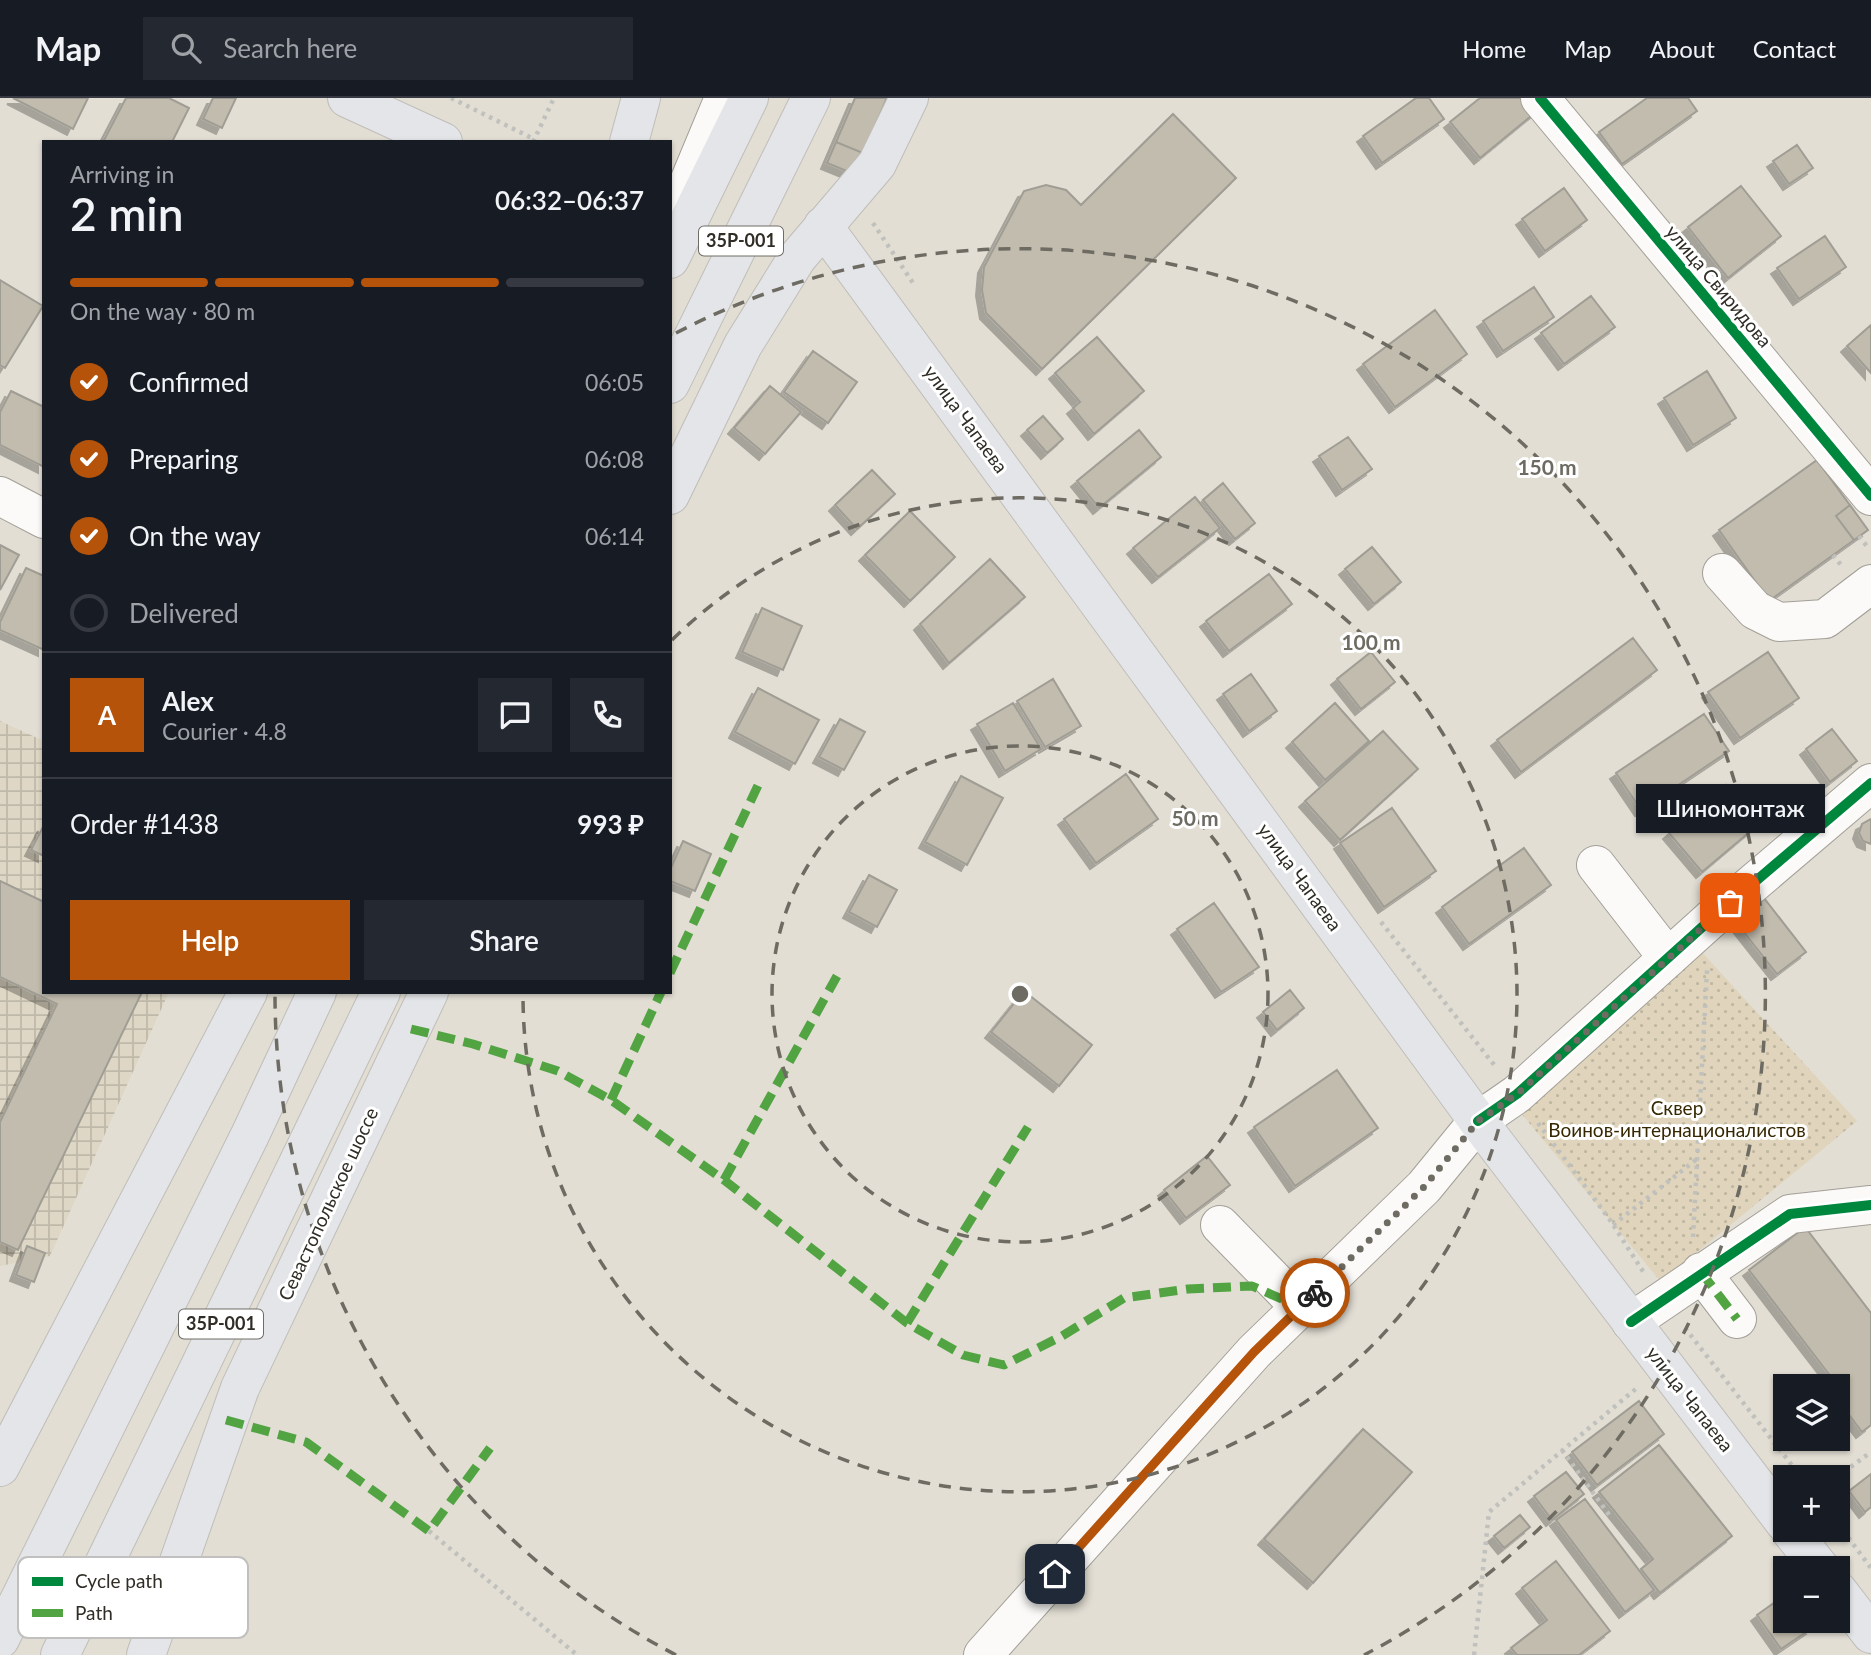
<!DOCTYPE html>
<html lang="en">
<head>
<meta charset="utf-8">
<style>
  body { margin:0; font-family:Lato,sans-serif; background:#242831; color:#f1f3f6; height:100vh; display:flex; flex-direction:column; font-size:26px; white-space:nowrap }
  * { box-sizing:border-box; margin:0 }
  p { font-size:23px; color:#9ea1a6 }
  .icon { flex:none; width:38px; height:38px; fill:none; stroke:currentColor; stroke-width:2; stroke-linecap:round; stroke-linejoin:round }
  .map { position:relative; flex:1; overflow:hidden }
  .side { position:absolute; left:42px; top:42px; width:630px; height:854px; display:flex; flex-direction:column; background:#171b24; border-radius:0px; box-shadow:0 2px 5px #0004 }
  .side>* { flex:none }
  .controls { position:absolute; left:1773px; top:1276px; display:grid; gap:14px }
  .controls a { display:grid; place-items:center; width:77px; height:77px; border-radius:0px; background:#171b24; box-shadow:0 2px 5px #0004; font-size:35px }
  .pin { position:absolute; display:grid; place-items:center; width:60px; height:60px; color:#fff; margin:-30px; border-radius:14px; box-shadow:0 4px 10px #0006 }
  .courier { position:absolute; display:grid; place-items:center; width:70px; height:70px; margin:-35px; border:5px solid #b45309; border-radius:50%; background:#fff; color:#222; box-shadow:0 2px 9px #0007 }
  .bubble { position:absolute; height:49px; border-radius:0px; background:#171b24; box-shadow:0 2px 5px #0004; font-size:23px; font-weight:600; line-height:49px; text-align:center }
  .headline em { font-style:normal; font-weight:600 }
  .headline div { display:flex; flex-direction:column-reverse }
  .headline { display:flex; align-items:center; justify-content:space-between; height:119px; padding:0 28px }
  h1 { font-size:46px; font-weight:600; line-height:52px }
  .bar { display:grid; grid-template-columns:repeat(4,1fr); gap:10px 7px; align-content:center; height:84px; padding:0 28px }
  .bar i { height:9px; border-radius:5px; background:#363941 }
  .bar .current { background:#b45309 }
  .bar p { grid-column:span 4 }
  .line { display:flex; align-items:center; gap:18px; padding:0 28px; border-top:2px solid #363941 }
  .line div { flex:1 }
  .round { display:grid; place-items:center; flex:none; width:74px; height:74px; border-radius:0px; background:#242831 }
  ol { padding:0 28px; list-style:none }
  li { display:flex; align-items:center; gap:21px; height:77px }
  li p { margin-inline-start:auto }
  li .icon { padding:7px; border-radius:50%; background:#b45309; color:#fff; stroke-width:4 }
  li:last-child { color:#9ea1a6 }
  li i { width:38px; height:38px; border:4px solid #363941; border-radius:50% }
  .action { display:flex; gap:14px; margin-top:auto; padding:14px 28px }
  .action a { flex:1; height:80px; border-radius:0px; background:#b45309; color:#fff; font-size:28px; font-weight:600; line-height:80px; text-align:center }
  .action a+a { background:#242831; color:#f1f3f6 }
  header { display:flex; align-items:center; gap:42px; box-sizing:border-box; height:98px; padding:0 35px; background:#171b24; border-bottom:2px solid #363941 }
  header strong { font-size:33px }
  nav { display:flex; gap:38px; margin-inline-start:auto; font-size:24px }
  .search { width:490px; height:63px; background:#242831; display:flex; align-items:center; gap:18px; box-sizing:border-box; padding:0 24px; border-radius:0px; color:#9ea1a6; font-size:26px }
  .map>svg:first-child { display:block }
  .industrial { fill:url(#industrial-grid) }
  .park { fill:url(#park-dots) }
  .building { fill:#c2bcae; stroke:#a09d95; stroke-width:2; filter:url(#shadow) }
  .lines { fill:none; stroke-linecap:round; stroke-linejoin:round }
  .minor-casing { stroke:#a29f97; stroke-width:40 }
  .major-casing { stroke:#c0bdb9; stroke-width:40 }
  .path { stroke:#c0c0bc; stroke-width:4.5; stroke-dasharray:3.5 5; stroke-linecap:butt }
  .minor { stroke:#fbfaf9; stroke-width:38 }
  .major { stroke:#e3e5e8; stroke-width:38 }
  .quiet { stroke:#52a442; stroke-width:9; stroke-dasharray:18 9; stroke-linecap:butt }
  .cycleway-casing { stroke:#fff; stroke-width:15 }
  .cycleway { stroke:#00873e; stroke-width:10 }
  .done { stroke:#6e6b63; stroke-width:7; stroke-dasharray:0 12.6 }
  .route { stroke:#b45309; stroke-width:9 }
  .ring { fill:none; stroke:#6e6b63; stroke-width:3.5; stroke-dasharray:12 9 }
  .labels { text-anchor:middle; stroke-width:6; stroke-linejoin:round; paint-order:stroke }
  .shield { fill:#fff; stroke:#6e6c67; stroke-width:2 }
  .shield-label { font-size:18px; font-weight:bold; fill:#302d26 }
  .street-label { font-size:19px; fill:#302d26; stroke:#fff }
  .park-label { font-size:19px; fill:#372700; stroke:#fff }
  .key { fill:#fff; stroke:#c1c0be; stroke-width:2 }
  .key-label { font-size:19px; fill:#302d26 }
  .centre { fill:#6e6b63; stroke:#fff; stroke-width:3.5 }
  .ring-label { font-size:21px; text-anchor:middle; font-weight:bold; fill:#6e6b63; stroke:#fff; stroke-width:6; stroke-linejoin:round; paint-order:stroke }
</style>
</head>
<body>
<header>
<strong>Map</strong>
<div class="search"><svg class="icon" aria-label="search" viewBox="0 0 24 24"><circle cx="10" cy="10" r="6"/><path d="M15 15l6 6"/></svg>Search here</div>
<nav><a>Home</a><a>Map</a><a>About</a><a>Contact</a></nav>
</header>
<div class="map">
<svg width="1871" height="1557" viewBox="0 0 1871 1557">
  <defs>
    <pattern id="industrial-grid" width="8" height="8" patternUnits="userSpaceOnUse" patternTransform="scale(1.75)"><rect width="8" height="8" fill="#ded7c5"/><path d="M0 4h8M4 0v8" fill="none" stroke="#bfb9a9"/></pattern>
    <pattern id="park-dots" width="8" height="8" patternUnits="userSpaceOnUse" patternTransform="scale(1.75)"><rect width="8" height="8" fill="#e0d5bc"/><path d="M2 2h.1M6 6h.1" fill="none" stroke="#c0b7a1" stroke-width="1.8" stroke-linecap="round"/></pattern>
    <filter id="shadow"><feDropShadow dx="-6" dy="6" stdDeviation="0" flood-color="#0004"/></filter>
  </defs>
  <rect width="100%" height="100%" fill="#e2ded4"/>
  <!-- industrial -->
  <path class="industrial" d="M0 623 44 643V894H169L50 1158 0 1168Z"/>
  <!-- park -->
  <path class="park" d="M1697 849 1857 1023 1661 1184 1515 1008Z"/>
  <!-- building -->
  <path class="building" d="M13 0H88L73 31Z
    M126 0H169L189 10 172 44H103Z
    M213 0H236L222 30 203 21Z
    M855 0H887L854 76 827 65Z
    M1416 0H1429L1444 21 1382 65 1363 38Z
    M1480 0H1525L1536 14 1480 60 1450 24Z
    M1647 0H1688L1697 13 1622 66 1599 34Z
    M1173 16 1236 80 1042 271 986 215 982 192 984 169 1024 93 1046 87 1066 92 1081 107Z
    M836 44 863 55 854 76 827 65Z
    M1797 47 1813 70 1789 86 1773 63Z
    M1741 88 1781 138 1728 180 1688 129Z
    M1564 90 1587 122 1545 153 1522 121Z
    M1825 138 1846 169 1799 201 1777 170Z
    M0 182 43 208 5 270 0 267Z
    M1534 189 1554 219 1503 253 1483 223Z
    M1591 198 1615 229 1564 266 1541 235Z
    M1435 212 1467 256 1395 309 1363 266Z
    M1871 227V275L1847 248Z
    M1097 239 1144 293 1094 336 1073 310 1080 304 1055 275Z
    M813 253 857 284 828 325 784 294Z
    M1707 273 1736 320 1693 347 1664 300Z
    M770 288 801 314 765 356 734 330Z
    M11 293 44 309V369L0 347V314Z
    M1043 318 1063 341 1047 355 1027 332Z
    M1139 332 1161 359 1099 410 1077 383Z
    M1348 339 1372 371 1342 392 1319 358Z
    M1817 362 1868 432 1769 503 1719 432Z
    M872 372 895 396 857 431 835 407Z
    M1223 385 1255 425 1235 441 1203 402Z
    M1195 399 1220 430 1158 479 1133 450Z
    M1850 407 1868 432 1854 442 1836 418Z
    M910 413 955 459 910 503 865 457Z
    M0 447 19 457 0 492Z
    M1372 449 1401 484 1374 506 1345 471Z
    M990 461 1025 499 949 565 920 526Z
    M26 470 44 478V552L0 532V524Z
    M1269 476 1292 506 1229 553 1206 523Z
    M762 510 802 528 783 572 742 554Z
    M1633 540 1657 572 1521 674 1497 642Z
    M1371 554 1395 584 1361 611 1337 581Z
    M1768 554 1799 600 1740 640 1708 594Z
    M1251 576 1277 613 1249 633 1223 596Z
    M1053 581 1081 628 1045 649 1017 603Z
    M758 590 819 622 795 666 735 634Z
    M1013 605 1041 651 1005 673 977 626Z
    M1335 605 1369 643 1325 682 1292 644Z
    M1704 616 1729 653 1641 712 1616 675Z
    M840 621 865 634 844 672 819 659Z
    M1832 631 1857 663 1830 684 1806 651Z
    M1383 633 1418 671 1340 742 1305 703Z
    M1126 676 1158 721 1096 765 1064 721Z
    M961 678 1003 700 967 767 925 744Z
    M1726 687 1759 726 1702 774 1669 735Z
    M1392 710 1436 773 1384 809 1340 745Z
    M1871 721V746L1863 743 1859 735 1862 726Z
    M44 727V758L31 752Z
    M683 743 711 756 695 793 670 783V772Z
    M1524 750 1551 787 1469 846 1442 809Z
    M869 777 897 792 877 829 849 814Z
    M0 783 44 804V894H142L18 1152 0 1144V1024L57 906 0 879Z
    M1764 800 1806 854 1777 876 1735 823Z
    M1214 805 1259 869 1221 894 1177 831Z
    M1290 892 1304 910 1277 932 1263 914Z
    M1024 893 1092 947 1059 988 991 934Z
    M1337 972 1378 1030 1295 1088 1254 1029Z
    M1207 1058 1230 1087 1186 1120 1164 1092Z
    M1805 1129 1871 1215V1327L1862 1334 1841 1306 1848 1301 1749 1172Z
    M27 1148 45 1155 34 1184 16 1177Z
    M1639 1303 1664 1336 1597 1387 1572 1354Z
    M1363 1331 1412 1374 1313 1485 1264 1441Z
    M1659 1347 1732 1438 1660 1495 1641 1471 1653 1461 1599 1394Z
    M1566 1374 1584 1396 1552 1422 1534 1398Z
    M1871 1376V1409L1865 1414 1849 1393Z
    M1585 1401 1654 1492 1625 1514 1556 1422Z
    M1520 1417 1530 1429 1504 1450 1494 1438Z
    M1556 1463 1610 1533 1579 1557H1517L1511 1550 1547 1522 1522 1490Z
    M1785 1497V1522H1806L1812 1530 1781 1551 1757 1517Z"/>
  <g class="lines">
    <defs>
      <path id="minor" d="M1540 0 1871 398
        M671 127 724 0
        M0 398 44 421
        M1722 475 1755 512 1779 524 1825 521 1871 486
        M1596 767 1668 860
        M1220 1127 1300 1209
        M1701 1174 1737 1221
        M1631 1224 1790 1116 1871 1107
        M983 1557 1254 1254 1424 1089 1478 1023 1517 996 1710 822 1871 685"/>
      <path id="major" d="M347 0 443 44
        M629 44 641 0
        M823 128 1478 1023 1785 1425
        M670 161 749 0
        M670 286 811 0
        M670 397 743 247 797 160 877 66 909 0
        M0 1369 248 894
        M1790 1432 1820 1470
        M1838 1493 1871 1536
        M0 1541 250 1037 317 894
        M60 1557 381 894
        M146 1557 240 1290 429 894"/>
    </defs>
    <!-- minor casing -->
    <use href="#minor" class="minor-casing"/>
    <!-- major casing -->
    <use href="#major" class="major-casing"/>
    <!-- path -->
    <path class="path" d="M451 0 534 41
      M533 44 554 0
      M873 125 915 188
      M1859 438 1869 451
      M1833 457 1841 467
      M1381 824 1495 968
      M1538 1025 1610 1122 1644 1175
      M1613 1127 1697 1061
      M1693 1139 1707 872
      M1685 1230 1801 1379
      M1562 1352 1610 1418
      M1837 1379 1871 1354
      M1838 1426 1871 1470
      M429 1433 577 1557
      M1474 1557 1489 1414 1638 1289"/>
    <!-- minor -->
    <use href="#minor" class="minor"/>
    <!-- major -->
    <use href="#major" class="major"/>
    <!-- quiet -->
    <path class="quiet" d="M670 875 761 681
      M411 931 473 946 558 973 611 1002 724 1082 907 1225 963 1257 1004 1267 1062 1238 1124 1200 1188 1191 1252 1188 1300 1209
      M611 1002 661 894
      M724 1082 837 878
      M1701 1174 1737 1221
      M907 1225 1028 1029
      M226 1322 306 1344 429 1433 490 1350"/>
    <defs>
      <path id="cycleway" d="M1540 0 1871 398
        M1478 1023 1517 996 1710 822 1871 685
        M1631 1224 1790 1116 1871 1107"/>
    </defs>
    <!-- cycleway casing -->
    <use href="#cycleway" class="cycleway-casing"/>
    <!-- cycleway -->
    <use href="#cycleway" class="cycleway"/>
  </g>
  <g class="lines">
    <!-- done -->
    <path class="done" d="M1315 1195 1424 1089 1478 1023 1517 996 1730 805"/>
    <!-- route -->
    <path class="route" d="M1055 1476 1254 1254 1315 1195"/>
  </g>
  <!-- distance rings -->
  <g class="ring">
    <circle cx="1020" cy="896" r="248"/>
    <path d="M672 542A497 497 0 1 1 523 896"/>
    <path d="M676 1557A745 745 0 0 1 275 896M676 235A745 745 0 1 1 1364 1557"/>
  </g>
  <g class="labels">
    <!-- shield labels -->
    <g class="shield">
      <rect x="699" y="128.5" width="84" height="29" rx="5"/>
      <rect x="179" y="1211.5" width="84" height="29" rx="5"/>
    </g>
    <g class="shield-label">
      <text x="741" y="149">35Р-001</text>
      <text x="221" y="1232">35Р-001</text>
    </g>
    <!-- street labels -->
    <g class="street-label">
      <text transform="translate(1719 188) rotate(50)" y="7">улица Свиридова</text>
      <text transform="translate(966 321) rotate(54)" y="7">улица Чапаева</text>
      <text transform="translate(1300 779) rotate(54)" y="7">улица Чапаева</text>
      <text transform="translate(328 1106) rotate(-65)" y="7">Севастопольское шоссе</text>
      <text transform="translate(1690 1301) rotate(52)" y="7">улица Чапаева</text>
    </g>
    <!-- park labels -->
    <g class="park-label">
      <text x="1677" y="1017">Сквер<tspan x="1677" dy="22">Воинов-интернационалистов</tspan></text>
    </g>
  </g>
  <!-- legend -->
  <rect x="18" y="1459" width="230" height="81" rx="10" class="key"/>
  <rect x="32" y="1479" width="31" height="9" fill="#00873e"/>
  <rect x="32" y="1511" width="31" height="8" fill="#52a442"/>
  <g class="key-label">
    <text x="75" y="1490">Cycle path</text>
    <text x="75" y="1522">Path</text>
  </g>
  <circle cx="1020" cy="896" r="10" class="centre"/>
  <g class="ring-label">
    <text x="1547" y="377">150 m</text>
    <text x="1371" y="552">100 m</text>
    <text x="1195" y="728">50 m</text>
  </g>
</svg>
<div class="controls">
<a><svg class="icon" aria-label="layers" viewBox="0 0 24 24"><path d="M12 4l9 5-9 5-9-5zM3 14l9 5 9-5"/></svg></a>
<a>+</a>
<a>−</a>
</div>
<div class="pin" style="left:1730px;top:805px;background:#ea580c"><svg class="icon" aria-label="bag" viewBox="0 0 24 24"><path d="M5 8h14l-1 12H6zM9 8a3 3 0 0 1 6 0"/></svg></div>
<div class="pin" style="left:1055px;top:1476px;background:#1f2937"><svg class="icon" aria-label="home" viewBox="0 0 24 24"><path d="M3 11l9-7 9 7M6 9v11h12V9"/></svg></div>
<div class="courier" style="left:1315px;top:1195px"><svg class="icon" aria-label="bike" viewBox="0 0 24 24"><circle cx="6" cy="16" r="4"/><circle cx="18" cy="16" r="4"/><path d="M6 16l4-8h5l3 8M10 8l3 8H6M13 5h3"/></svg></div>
<div class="bubble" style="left:1636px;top:686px;width:189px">Шиномонтаж</div>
<section class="side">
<div class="headline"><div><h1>2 min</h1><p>Arriving in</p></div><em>06:32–06:37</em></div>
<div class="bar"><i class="current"></i><i class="current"></i><i class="current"></i><i></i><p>On the way · 80 m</p></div>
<ol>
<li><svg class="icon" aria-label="check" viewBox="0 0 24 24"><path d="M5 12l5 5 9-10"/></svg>Confirmed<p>06:05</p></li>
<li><svg class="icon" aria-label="check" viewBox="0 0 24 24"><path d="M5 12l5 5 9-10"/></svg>Preparing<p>06:08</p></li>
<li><svg class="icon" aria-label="check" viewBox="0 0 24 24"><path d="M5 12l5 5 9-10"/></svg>On the way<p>06:14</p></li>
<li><i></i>Delivered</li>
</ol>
<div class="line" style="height:126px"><b class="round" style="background:#b45309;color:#fff">A</b><div><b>Alex</b><p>Courier · 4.8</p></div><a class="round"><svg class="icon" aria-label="chat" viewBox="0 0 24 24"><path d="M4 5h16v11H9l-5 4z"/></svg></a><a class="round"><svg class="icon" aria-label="phone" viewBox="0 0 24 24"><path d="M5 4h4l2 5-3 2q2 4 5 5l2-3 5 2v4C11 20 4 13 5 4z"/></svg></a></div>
<div class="line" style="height:91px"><div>Order #1438</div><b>993 ₽</b></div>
<div class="action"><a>Help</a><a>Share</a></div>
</section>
</div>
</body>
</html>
